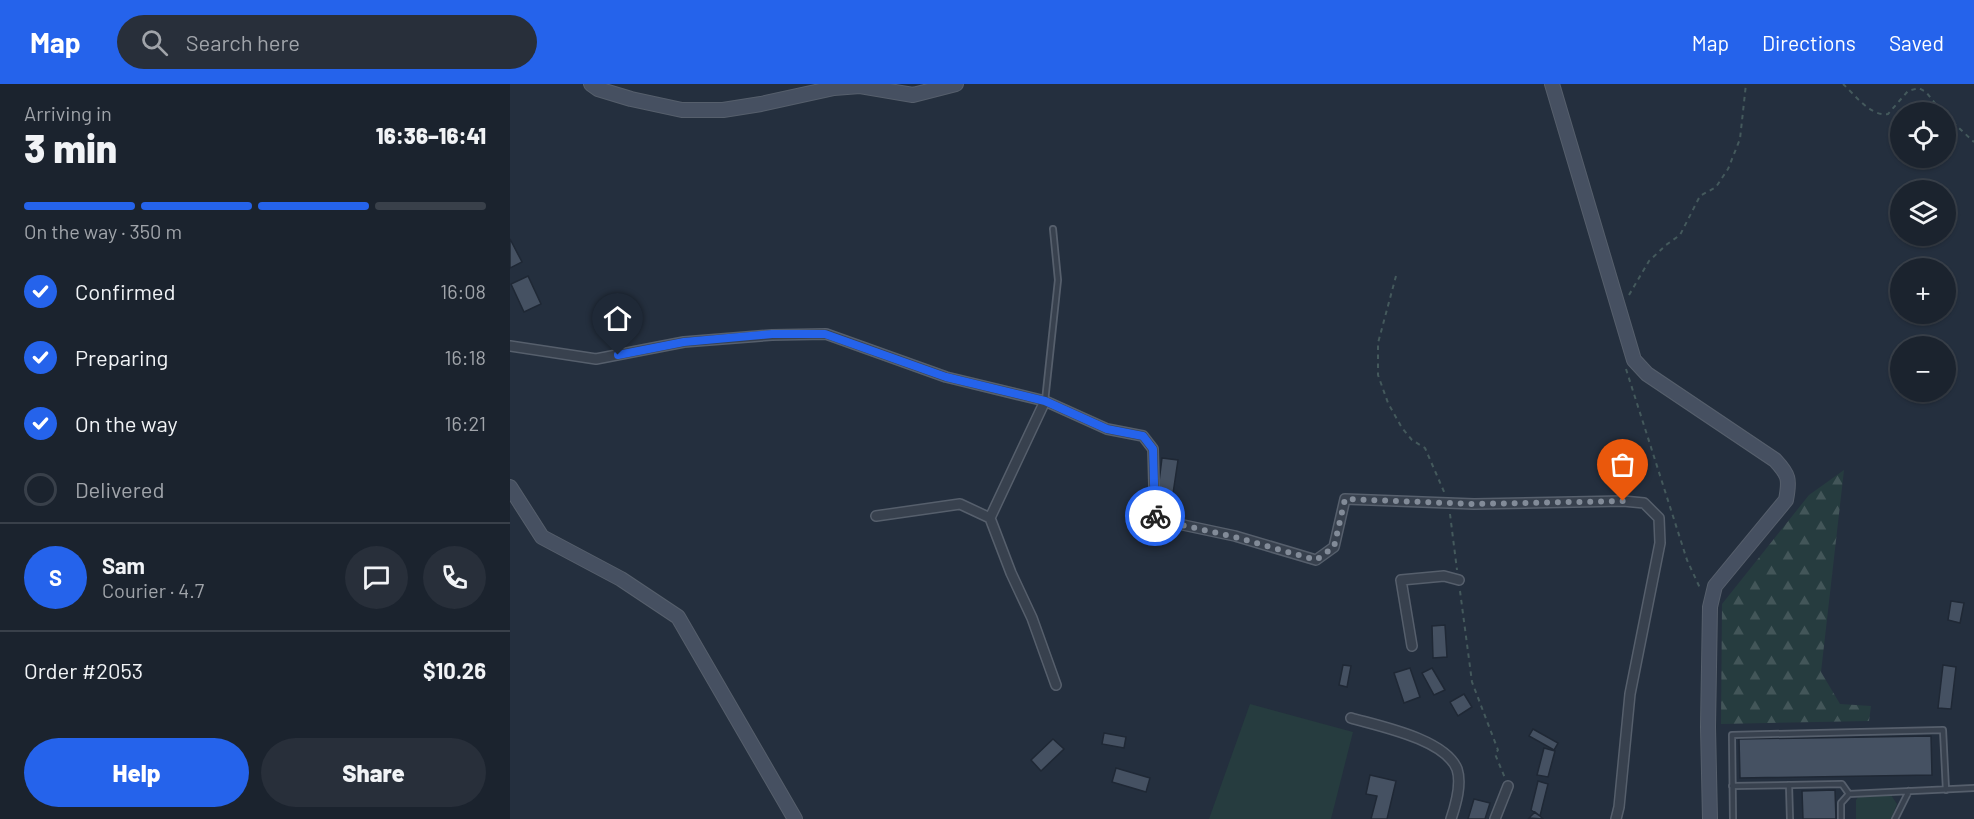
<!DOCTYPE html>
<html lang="en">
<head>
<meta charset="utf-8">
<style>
  body { margin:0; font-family:Barlow,sans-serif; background:#282f3a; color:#f1f3f6; height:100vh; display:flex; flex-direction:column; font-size:22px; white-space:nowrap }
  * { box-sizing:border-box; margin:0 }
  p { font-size:20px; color:#a0a4aa }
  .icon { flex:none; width:33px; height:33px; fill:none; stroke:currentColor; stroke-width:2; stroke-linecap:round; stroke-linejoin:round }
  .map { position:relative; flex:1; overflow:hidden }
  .sheet { display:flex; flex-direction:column; background:#1b232e; width:510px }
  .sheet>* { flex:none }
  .controls { position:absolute; left:1380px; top:18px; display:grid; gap:12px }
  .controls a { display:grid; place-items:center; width:66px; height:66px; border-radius:50%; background:#1b232e; box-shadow:0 2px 4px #0004,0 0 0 2px #39404a; font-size:30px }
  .pin { position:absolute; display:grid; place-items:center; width:51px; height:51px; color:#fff; margin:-62px -26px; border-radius:50% 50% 50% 0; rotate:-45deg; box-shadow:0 0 6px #0007 }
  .pin .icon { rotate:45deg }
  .courier { position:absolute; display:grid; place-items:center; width:60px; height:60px; margin:-30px; border:4px solid #2563eb; border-radius:50%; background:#fff; color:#222; box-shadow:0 2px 8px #0007 }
  .summary em { font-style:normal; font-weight:800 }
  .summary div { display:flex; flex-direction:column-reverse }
  .summary { display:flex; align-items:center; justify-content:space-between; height:102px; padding:0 24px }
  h1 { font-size:39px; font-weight:800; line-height:45px }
  .bar { display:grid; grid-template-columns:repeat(4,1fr); gap:9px 6px; align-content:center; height:72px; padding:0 24px }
  .bar i { height:8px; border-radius:4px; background:#39404a }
  .bar .selected { background:#2563eb }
  .bar p { grid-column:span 4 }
  .line { display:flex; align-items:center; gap:15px; padding:0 24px; border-top:2px solid #39404a }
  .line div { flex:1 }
  .round { display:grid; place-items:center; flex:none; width:63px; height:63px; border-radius:32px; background:#282f3a }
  ol { padding:0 24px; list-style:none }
  li { display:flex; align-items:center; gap:18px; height:66px }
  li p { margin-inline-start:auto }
  li .icon { padding:6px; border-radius:50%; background:#2563eb; color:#fff; stroke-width:4 }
  li:last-child { color:#a0a4aa }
  li i { width:33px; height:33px; border:3px solid #39404a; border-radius:50% }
  .button { display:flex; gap:12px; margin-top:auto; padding:12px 24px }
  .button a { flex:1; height:69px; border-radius:36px; background:#2563eb; color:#fff; font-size:24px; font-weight:800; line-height:69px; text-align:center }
  .button a+a { background:#282f3a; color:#f1f3f6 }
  header { display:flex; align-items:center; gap:36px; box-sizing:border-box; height:84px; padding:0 30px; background:#2563eb; color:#fff }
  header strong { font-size:28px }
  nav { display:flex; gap:33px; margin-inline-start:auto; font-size:21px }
  .search { width:420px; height:54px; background:#282f3a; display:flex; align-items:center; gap:15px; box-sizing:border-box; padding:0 21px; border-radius:33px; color:#a0a4aa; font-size:22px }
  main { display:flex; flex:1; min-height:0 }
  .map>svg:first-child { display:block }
  .grass { fill:#263c3f }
  .forest { fill:url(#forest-firs) }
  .building { fill:#455162; stroke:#1f2835; stroke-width:1.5 }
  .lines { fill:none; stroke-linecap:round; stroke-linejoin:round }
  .lane-casing { stroke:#565f6c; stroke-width:8 }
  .street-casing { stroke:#565f6c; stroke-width:12 }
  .secondary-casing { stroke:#565f6c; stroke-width:16 }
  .path { stroke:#44595c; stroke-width:2; stroke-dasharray:4.5 4.5; stroke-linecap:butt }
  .lane { stroke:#38414e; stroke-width:4.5 }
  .street { stroke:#38414e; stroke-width:9 }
  .secondary { stroke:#465061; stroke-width:14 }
  .done { stroke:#828b98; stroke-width:6; stroke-dasharray:0 10.8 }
  .route { stroke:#2563eb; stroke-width:8 }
</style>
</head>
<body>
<header>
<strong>Map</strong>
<div class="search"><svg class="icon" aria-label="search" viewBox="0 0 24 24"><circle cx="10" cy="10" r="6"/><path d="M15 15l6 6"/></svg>Search here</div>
<nav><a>Map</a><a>Directions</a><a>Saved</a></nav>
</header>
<main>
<section class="sheet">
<div class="summary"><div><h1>3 min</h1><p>Arriving in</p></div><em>16:36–16:41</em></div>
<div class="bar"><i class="selected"></i><i class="selected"></i><i class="selected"></i><i></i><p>On the way · 350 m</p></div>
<ol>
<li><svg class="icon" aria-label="check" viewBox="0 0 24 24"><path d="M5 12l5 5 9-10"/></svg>Confirmed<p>16:08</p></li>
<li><svg class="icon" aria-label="check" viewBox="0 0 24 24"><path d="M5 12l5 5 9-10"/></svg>Preparing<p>16:18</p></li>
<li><svg class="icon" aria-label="check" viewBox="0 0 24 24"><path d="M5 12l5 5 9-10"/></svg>On the way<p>16:21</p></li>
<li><i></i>Delivered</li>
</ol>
<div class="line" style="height:108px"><b class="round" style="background:#2563eb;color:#fff">S</b><div><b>Sam</b><p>Courier · 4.7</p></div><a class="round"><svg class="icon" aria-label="chat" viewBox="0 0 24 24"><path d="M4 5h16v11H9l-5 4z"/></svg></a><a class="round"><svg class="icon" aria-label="phone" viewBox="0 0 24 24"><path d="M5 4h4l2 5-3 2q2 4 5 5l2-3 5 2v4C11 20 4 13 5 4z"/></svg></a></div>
<div class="line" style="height:78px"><div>Order #2053</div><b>$10.26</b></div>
<div class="button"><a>Help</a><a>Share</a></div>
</section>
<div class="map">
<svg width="1464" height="735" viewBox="0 0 1464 735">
  <defs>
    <pattern id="forest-firs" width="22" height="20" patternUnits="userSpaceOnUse" patternTransform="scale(1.5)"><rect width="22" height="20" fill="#263c3f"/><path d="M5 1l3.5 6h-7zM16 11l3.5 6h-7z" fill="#435659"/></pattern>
  </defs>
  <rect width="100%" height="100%" fill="#242f3e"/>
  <!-- grass -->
  <path class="grass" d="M740 620 843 648 821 735H699Z
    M1381 711 1387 720 1381 735H1346V716L1348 713Z"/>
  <!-- forest -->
  <path class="forest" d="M1334 386 1311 588 1330 620 1361 622 1359 637 1211 640 1212 520 1299 411Z"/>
  <!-- building -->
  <path class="building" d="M0 155 12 178 0 184Z
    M18 192 31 220 14 228 1 200Z
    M652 374 668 376 662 416 647 414Z
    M1441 517 1454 519 1450 539 1438 536Z
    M935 541 937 573 923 574 922 542Z
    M833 581 841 582 837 603 829 601Z
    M1433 581 1446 583 1441 625 1428 624Z
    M900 584 910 613 894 619 884 589Z
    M922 584 935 606 924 611 912 589Z
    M954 610 962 623 948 632 940 618Z
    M1023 645 1048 659 1044 666 1019 652Z
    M594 649 616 653 614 664 592 660Z
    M1421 652 1422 691 1230 694 1229 655Z
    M543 655 554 665 531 687 521 676Z
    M1034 664 1045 667 1038 693 1027 691Z
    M606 684 640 694 636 708 602 698Z
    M860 691 886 697 877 735H861L867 712 856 710Z
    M1028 697 1038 700 1030 732 1021 726Z
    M1325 706 1326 735H1293L1292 707Z
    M964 715 980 719 975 735H958Z
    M1025 728 1030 732 1033 735 1019 734Z"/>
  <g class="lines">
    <defs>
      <path id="lane" d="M535 317 548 196 543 145
        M1279 701 1280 735
        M1222 702 1332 700 1339 710
        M1223 735 1222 651 1433 646 1436 706
        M1331 735V719L1339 710 1464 704
        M1385 735 1399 707"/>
      <path id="street" d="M0 262 86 275 174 258 262 251 316 250 436 293 535 317 597 345 633 352 643 365 645 435 725 452 806 476 824 463 835 415 964 420 1113 417 1134 419 1149 434 1150 459 1120 610 1109 723 1106 735
        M535 317 480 434 501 489 522 534 546 601
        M366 432 450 420 480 434
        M902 562 891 496 934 492 949 496
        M841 634C869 642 935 655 947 685 952 700 946 720 941 735
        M985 735 998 702"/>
      <path id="secondary" d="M81 0 88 5 121 15 172 26H213L251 20 324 4 350 2 403 11 446 0
        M1042 0 1124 276 1137 290 1265 376C1279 391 1280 395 1276 416L1205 502 1200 523 1198 643 1200 735
        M0 403 32 453 111 495 168 533 285 735"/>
    </defs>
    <!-- lane casing -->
    <use href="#lane" class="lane-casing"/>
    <!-- street casing -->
    <use href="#street" class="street-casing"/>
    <!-- secondary casing -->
    <use href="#secondary" class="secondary-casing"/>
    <!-- path -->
    <path class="path" d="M1333 0C1345 11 1361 33 1378 30L1398 7 1409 4 1416 8 1432 28
      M1436 32 1464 58
      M886 192 868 259V291L878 319 892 344 902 356 915 364 935 410
      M1119 211 1139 177 1156 161 1170 151 1190 112 1206 103 1218 85 1230 55 1236 0
      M1116 285 1177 476 1190 504
      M940 430 947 486
      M950 507 962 598 988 666 985 670 995 694"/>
    <!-- lane -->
    <use href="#lane" class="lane"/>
    <!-- street -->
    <use href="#street" class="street"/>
    <!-- secondary -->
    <use href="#secondary" class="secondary"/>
  </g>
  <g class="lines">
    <!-- done -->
    <path class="done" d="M645 432V435L725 453 806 476 824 463 835 415 964 420 1113 417"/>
    <!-- route -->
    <path class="route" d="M108 271 174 258 262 250H315L436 293 535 317 597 345 633 352 643 365 645 432"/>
  </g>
</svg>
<div class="controls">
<a><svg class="icon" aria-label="locate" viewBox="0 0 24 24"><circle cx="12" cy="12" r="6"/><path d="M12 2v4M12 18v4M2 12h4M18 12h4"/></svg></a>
<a><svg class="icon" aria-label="layers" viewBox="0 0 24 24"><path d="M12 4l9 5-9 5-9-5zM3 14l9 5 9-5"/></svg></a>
<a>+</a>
<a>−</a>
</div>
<div class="pin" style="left:1113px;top:417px;background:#ea580c"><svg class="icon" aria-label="bag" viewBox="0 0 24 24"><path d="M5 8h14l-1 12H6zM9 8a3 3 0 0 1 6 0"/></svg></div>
<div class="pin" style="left:108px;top:271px;background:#1f2937"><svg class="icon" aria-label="home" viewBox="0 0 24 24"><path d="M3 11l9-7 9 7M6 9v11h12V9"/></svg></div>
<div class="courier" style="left:645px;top:432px"><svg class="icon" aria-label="bike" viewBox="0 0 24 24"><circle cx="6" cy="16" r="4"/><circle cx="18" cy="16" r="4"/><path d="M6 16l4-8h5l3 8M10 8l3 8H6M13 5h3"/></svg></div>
</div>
</main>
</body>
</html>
